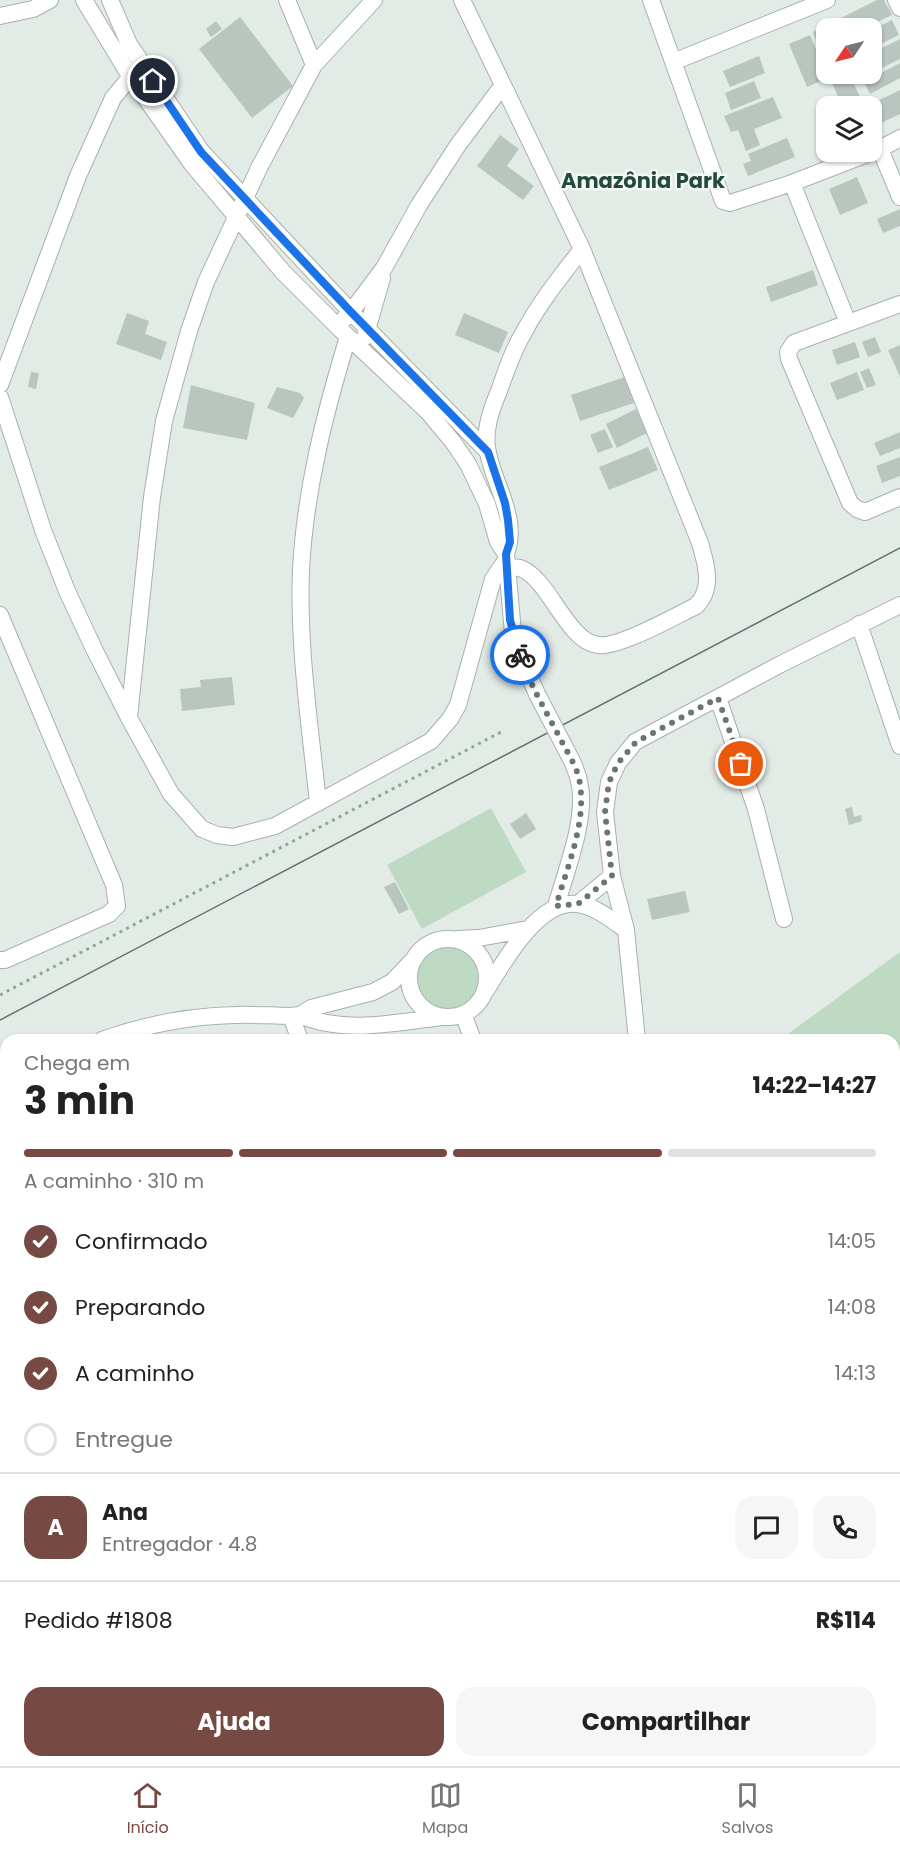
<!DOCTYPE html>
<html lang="pt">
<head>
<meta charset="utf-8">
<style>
  body { margin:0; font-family:Poppins,sans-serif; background:#f6f6f6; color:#222; height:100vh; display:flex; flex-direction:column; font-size:22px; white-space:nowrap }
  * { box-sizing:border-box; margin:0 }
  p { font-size:20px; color:#767676 }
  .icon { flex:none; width:33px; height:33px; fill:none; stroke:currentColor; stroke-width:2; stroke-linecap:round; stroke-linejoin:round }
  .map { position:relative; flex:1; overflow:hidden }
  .details { position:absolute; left:0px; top:1034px; width:900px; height:734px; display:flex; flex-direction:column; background:#fff; border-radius:18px 18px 0 0; box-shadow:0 2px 4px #0004 }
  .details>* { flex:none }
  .needle { width:39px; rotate:235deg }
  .fabs { position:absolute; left:816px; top:18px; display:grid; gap:12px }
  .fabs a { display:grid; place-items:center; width:66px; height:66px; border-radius:12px; background:#fff; box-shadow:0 2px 4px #0004; font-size:30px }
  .pin { position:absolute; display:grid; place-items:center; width:51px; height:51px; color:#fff; margin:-26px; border:3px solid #fff; border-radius:50%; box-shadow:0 2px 6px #0007 }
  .courier { position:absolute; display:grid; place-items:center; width:60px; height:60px; margin:-30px; border:4px solid #1a73e8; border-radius:50%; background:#fff; color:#222; box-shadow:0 2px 8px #0007 }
  .summary em { font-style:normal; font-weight:700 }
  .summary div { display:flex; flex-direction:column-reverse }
  .summary { display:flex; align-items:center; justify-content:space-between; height:102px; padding:0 24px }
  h1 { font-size:39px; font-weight:700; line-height:45px }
  .bar { display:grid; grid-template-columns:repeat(4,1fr); gap:9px 6px; align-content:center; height:72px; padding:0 24px }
  .bar i { height:8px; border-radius:4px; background:#e0e0e0 }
  .bar .current { background:#774943 }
  .bar p { grid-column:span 4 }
  .line { display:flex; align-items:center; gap:15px; padding:0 24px; border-top:2px solid #e0e0e0 }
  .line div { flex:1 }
  .round { display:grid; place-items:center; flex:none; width:63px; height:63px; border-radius:18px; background:#f6f6f6 }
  ol { padding:0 24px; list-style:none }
  li { display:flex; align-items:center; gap:18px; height:66px }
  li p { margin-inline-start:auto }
  li .icon { padding:6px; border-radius:50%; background:#774943; color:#fff; stroke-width:4 }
  li:last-child { color:#767676 }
  li i { width:33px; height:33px; border:3px solid #e0e0e0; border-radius:50% }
  .button { display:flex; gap:12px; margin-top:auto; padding:12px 24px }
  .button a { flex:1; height:69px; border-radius:18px; background:#774943; color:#fff; font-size:24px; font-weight:700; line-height:69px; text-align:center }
  .button a+a { background:#f6f6f6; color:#222 }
  .dock { display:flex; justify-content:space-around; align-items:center; height:84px; border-top:2px solid #e0e0e0; background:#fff; font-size:16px; color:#767676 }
  .dock a { display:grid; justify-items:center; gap:3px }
  .dock .current { color:#774943 }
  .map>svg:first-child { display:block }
  .green { fill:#bfdac3 }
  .building { fill:#b9c6bf }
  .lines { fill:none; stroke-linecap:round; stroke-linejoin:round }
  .street-casing { stroke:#a6b2ad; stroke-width:18 }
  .path { stroke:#88ab9b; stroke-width:3; stroke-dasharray:3 4.5; stroke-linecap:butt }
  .street { stroke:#fff; stroke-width:16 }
  .tram { stroke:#60766d; stroke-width:1.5 }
  .street-bridge-casing { stroke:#a6b2ad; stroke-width:18; stroke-linecap:butt }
  .street-bridge { stroke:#fff; stroke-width:16 }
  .done { stroke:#687871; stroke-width:6; stroke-dasharray:0 10.8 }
  .route { stroke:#1a73e8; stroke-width:8 }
  .labels { text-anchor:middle; stroke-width:5; stroke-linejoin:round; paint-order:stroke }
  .district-label { font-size:21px; font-weight:bold; fill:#244a3c; stroke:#f3f8f5 }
</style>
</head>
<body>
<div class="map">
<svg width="900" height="1766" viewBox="0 0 900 1766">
  <rect width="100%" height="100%" fill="#e3ebe7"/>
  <!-- green -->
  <path class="green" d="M491 808 526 872 422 929 387 865Z
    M416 978a32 32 0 1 1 64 0a32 32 0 1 1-64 0Z
    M900 952V1766H0V1691L6 1687V1761H894V1040L781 1039Z"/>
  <!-- building -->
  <path class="building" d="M877 0H884L892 15 865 28H839L835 21Z
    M240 17 293 86 252 118 199 49Z
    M892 20 899 35 872 48V30Z
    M216 21 222 29 211 37 206 29Z
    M832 24 834 28H826V65L813 32Z
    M810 35 828 78 807 87 789 44Z
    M900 39V59L872 73V53Z
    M759 56 765 73 730 87 723 71Z
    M900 63V78L870 94 864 82Z
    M850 75 864 106H842L832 83Z
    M754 81 761 98 731 110 725 93Z
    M900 90V114L879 124 872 106H867Z
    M773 97 782 118 754 129 760 145 746 151 738 130 731 132 724 116Z
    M500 135 519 149 507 166 534 186 523 200 477 166Z
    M787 138 795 157 748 176 743 164 751 161 748 154Z
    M857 177 868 203 840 215 829 189Z
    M900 209V226L883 233 877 219Z
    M813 270 818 285 771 302 766 287Z
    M127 313 149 321 145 334 167 342 161 360 116 344Z
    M464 313 508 332 499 353 455 335Z
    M875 337 881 352 868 357 862 342Z
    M855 342 860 357 837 365 832 350Z
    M900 345V377L888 350Z
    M869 368 876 385 867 388 860 372Z
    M31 372 39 373 36 389 28 387Z
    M857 372 864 390 837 400 830 383Z
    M625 377 634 403 580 421 571 395Z
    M191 385 255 403 247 440 183 428Z
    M277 387 300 393 304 398 293 418 267 408Z
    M636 409 647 433 617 448 606 424Z
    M605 429 613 447 598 453 590 435Z
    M900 432V448L880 456 874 443Z
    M648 447 658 470 609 490 599 467Z
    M900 457V476L882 483 876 466Z
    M232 677 235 705 182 711 180 689 201 687 200 680Z
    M852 807 854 817 861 815 862 821 849 825 845 809Z
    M526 813 536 829 520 839 510 824Z
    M395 882 409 909 399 914 384 887Z
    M685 891 690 912 652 920 647 899Z
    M6 1446V1476L0 1477V1447Z"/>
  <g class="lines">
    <defs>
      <path id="street" d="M84 0 130 76 192 164 283 272 341 330 428 412 453 442 468 464 487 504 498 542 506 554
        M110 0 129 44 201 151 351 312 488 452
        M287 0 314 65
        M462 0 582 249 700 543C706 564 714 588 696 606 675 616 619 648 598 645 567 642 549 578 520 568 516 567 512 568 507 568
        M651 0 723 201 730 203 792 183
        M896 0 900 8
        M0 16 33 9 50 0
        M673 62 827 0
        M880 149 900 197
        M900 304 794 343 788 352 789 359 850 503 857 509 865 512 900 497
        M344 319 351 312 384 268 419 205 458 145 503 85
        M848 323 792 183 880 149 900 138
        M365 337 382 278
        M0 385 78 176 113 98 137 69
        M0 397 43 530 67 591 94 649 129 718 171 794 202 829 217 835 233 837 275 826 431 741 450 719 458 705 493 579 506 560
        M0 615 114 885 117 906 109 914 5 960H0
        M859 624 900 746
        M537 694 521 658 513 633 506 554C519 519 495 487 488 453 483 432 491 410 499 391 506 371 513 350 524 332 540 302 561 276 582 249
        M718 698 756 809 784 919
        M129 717 152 497 164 421 189 331 206 282 260 166 314 65 374 0
        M318 803C310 725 298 648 301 570 305 491 325 412 348 337
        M578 904 612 876
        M556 906C566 871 588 816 579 781 578 775 575 769 573 763
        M458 939 479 938 528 929
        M409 978a39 39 0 1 1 78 0a39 39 0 1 1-78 0Z
        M487 989C504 961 539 899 577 904 595 906 612 920 626 930
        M463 1014 473 1040
        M300 1015C343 1034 395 1023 441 1017
        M291 1016 300 1040
        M102 1040C144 1025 190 1016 235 1015 253 1014 272 1016 291 1016L300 1015 311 1008 373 992 392 982 415 958
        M637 1040 626 930 612 876 605 812 609 782 618 763 635 742 779 665 900 605
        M0 1084 6 1082
        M0 1149 6 1163"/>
    </defs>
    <!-- street casing -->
    <use href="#street" class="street-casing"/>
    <!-- path -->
    <path class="path" d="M0 995 501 732"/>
    <!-- street -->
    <use href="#street" class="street"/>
    <!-- tram -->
    <path class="tram" d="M0 1020 900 548"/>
    <defs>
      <path id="street-bridge" d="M537 694 573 763"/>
    </defs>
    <!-- street-bridge casing -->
    <use href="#street-bridge" class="street-bridge-casing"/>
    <!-- street-bridge -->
    <use href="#street-bridge" class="street-bridge"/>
  </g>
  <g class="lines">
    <!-- done -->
    <path class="done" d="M520 655C530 685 547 713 562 742 569 755 578 769 580 784 586 825 567 867 556 906L578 904 612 876 605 812 609 782 618 763 636 742 718 698 741 764"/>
    <!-- route -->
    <path class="route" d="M153 81 201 152 351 312 488 452 505 503 508 520 510 542 506 554 510 620 520 655"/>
  </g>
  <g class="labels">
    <!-- district labels -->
    <g class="district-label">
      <text x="643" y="188">Amazônia Park</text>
    </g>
  </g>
</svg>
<div class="fabs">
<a><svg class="needle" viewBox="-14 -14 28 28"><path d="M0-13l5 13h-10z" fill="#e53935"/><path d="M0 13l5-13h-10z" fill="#767676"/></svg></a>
<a><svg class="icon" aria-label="layers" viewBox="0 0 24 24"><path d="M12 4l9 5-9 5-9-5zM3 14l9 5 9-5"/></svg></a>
</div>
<div class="pin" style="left:741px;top:764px;background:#ea580c"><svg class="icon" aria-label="bag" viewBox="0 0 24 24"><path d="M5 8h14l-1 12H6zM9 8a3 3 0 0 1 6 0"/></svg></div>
<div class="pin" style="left:153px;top:81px;background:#1f2937"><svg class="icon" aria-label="home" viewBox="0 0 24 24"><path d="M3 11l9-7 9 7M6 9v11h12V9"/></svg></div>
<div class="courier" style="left:520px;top:655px"><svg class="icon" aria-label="bike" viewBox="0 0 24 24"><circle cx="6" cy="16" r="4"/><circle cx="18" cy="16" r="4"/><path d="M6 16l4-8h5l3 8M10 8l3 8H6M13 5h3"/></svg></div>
<section class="details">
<div class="summary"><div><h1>3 min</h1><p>Chega em</p></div><em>14:22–14:27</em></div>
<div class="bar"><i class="current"></i><i class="current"></i><i class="current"></i><i></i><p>A caminho · 310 m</p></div>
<ol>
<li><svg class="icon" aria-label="check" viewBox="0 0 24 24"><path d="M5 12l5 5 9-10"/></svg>Confirmado<p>14:05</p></li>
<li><svg class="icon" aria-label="check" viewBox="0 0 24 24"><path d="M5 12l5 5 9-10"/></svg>Preparando<p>14:08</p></li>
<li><svg class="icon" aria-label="check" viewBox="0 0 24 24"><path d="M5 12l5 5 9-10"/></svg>A caminho<p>14:13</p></li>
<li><i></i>Entregue</li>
</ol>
<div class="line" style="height:108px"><b class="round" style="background:#774943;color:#fff">A</b><div><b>Ana</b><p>Entregador · 4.8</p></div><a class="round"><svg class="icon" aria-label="chat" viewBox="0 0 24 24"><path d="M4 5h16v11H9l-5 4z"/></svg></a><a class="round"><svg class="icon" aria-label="phone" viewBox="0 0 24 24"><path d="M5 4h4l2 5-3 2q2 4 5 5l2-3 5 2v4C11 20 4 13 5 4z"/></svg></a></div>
<div class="line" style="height:78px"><div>Pedido #1808</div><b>R$114</b></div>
<div class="button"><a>Ajuda</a><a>Compartilhar</a></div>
</section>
</div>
<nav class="dock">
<a class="current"><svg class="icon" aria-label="home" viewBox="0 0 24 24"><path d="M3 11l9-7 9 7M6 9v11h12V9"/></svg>Início</a>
<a><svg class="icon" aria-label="map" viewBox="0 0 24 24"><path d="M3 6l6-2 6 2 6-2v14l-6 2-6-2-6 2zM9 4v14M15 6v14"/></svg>Mapa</a>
<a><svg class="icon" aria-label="saved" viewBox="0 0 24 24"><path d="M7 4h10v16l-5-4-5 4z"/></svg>Salvos</a>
</nav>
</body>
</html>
